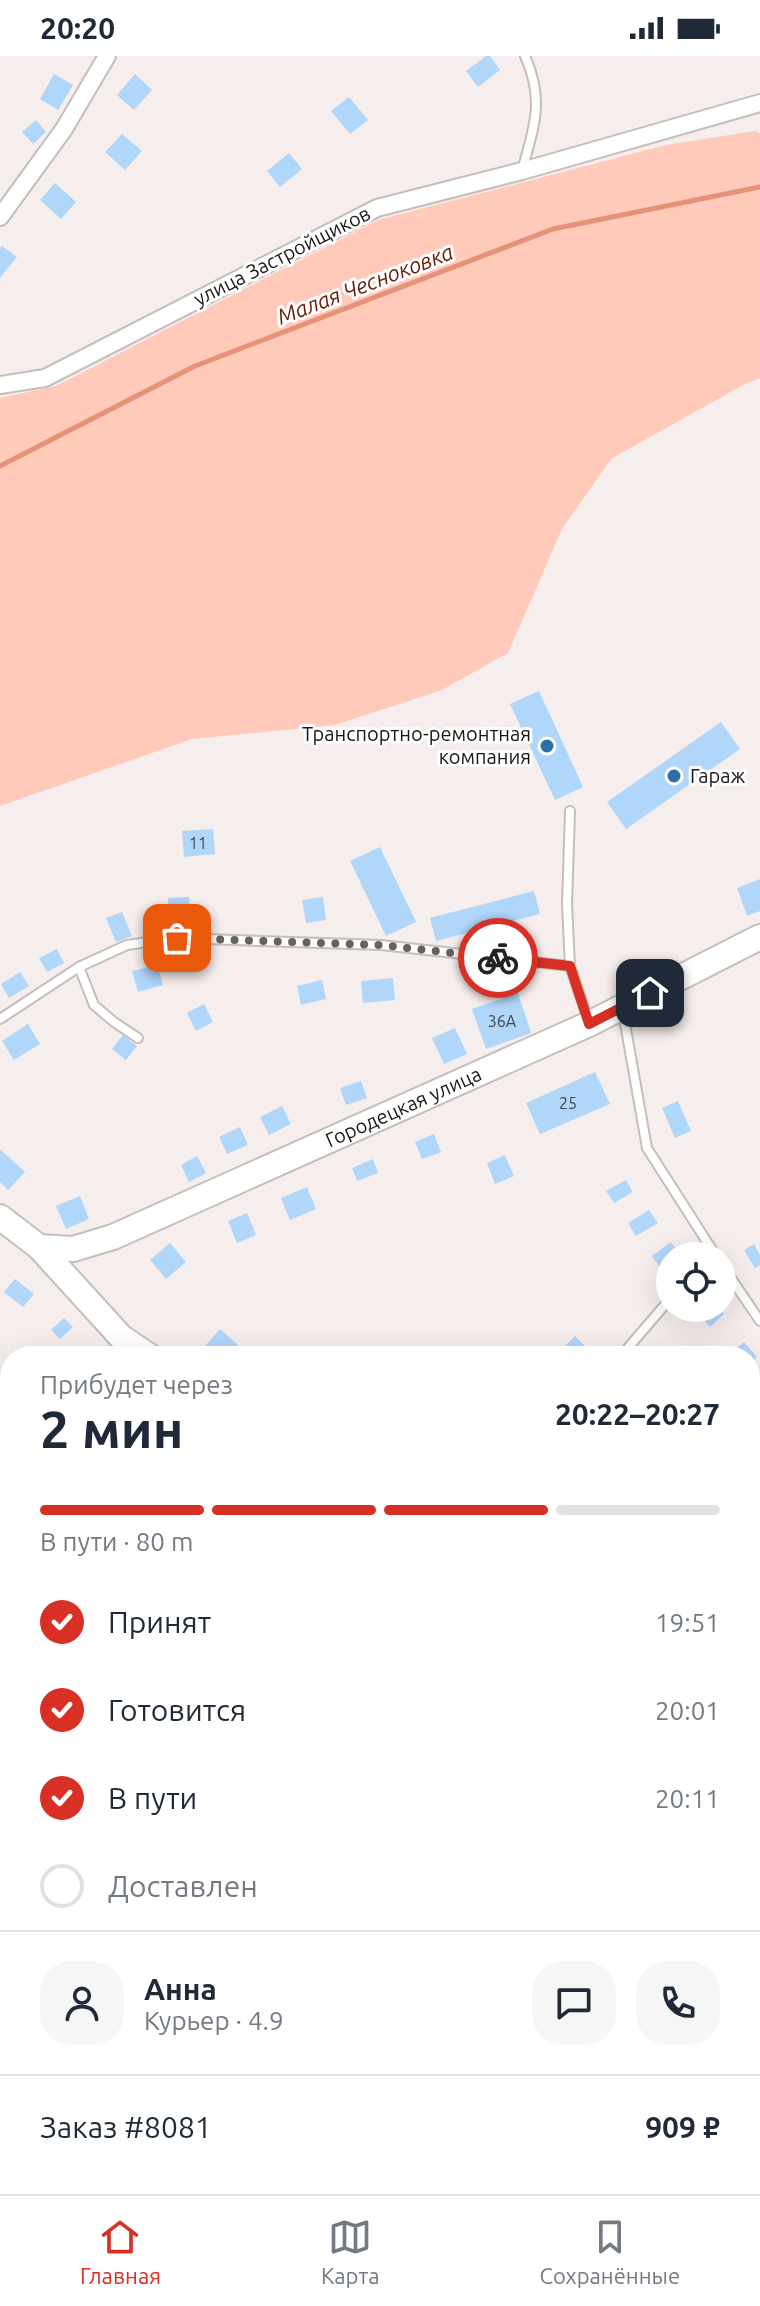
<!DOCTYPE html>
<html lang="ru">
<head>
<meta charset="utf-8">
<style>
  body { margin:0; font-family:Ubuntu,sans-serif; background:#f6f6f7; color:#1f2937; height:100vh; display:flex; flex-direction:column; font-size:30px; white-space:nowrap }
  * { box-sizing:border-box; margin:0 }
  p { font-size:26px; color:#747a83 }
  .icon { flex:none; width:44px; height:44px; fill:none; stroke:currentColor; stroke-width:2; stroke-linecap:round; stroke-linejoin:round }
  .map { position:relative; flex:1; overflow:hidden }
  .side { position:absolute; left:0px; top:1290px; width:760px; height:848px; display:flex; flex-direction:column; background:#fff; border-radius:32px 32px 0 0; box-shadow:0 8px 32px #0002 }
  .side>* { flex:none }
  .fabs { position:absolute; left:656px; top:1186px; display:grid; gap:16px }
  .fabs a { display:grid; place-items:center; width:80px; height:80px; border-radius:50%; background:#fff; box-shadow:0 8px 32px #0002; font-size:40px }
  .pin { position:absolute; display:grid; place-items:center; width:68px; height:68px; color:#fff; margin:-34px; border-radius:16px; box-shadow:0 4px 12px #0006 }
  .courier { position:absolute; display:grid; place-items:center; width:80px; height:80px; margin:-40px; border:6px solid #d93025; border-radius:50%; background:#fff; color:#222; box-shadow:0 2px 10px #0007 }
  .overview em { font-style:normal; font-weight:700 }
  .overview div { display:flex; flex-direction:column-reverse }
  .overview { display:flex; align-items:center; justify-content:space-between; height:136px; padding:0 40px }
  h1 { font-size:52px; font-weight:700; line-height:60px }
  .bar { display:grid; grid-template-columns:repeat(4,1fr); gap:12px 8px; align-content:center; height:96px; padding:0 40px }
  .bar i { height:10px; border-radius:6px; background:#e0e1e3 }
  .bar .active { background:#d93025 }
  .bar p { grid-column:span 4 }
  .line { display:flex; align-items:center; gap:20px; padding:0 40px; border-top:2px solid #e0e1e3 }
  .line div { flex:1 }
  .round { display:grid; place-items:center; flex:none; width:84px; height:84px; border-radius:32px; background:#f6f6f7 }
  ol { padding:0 40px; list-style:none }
  li { display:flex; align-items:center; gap:24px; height:88px }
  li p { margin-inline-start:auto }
  li .icon { padding:8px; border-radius:50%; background:#d93025; color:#fff; stroke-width:4 }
  li:last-child { color:#747a83 }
  li i { width:44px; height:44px; border:4px solid #e0e1e3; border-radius:50% }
  .status { display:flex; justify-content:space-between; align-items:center; height:56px; padding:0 40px; background:#fff; direction:ltr }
  .status svg { height:22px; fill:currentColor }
  .menu { display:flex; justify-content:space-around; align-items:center; height:112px; border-top:2px solid #e0e1e3; background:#fff; font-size:22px; color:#747a83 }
  .menu a { display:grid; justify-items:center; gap:4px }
  .menu .active { color:#d93025 }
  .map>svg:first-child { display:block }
  .green { fill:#ffcaba }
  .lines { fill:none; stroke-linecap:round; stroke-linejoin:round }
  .stream { stroke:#e59279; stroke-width:5 }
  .building { fill:#b0d6fa }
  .lane-casing { stroke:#c5bebb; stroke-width:12 }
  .street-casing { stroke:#c5bebb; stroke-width:20 }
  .secondary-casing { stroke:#c5bebb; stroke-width:28 }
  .lane { stroke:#fff; stroke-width:8 }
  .street { stroke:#fff; stroke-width:16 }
  .secondary { stroke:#fff; stroke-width:24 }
  .done { stroke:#676261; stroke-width:8; stroke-dasharray:0 14.4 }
  .route { stroke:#d93025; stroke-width:10 }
  .poi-dot { fill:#2e6fa5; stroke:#fff; stroke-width:3 }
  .labels { text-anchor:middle; stroke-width:6; stroke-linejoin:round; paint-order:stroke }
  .number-label { font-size:16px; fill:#40474f }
  .street-label { font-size:20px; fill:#1a1716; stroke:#fff }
  .poi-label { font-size:20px; fill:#1a1716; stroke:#fff; text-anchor:end }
  .water-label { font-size:22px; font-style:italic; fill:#671e05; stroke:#fff }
</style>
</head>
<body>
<div class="status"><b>20:20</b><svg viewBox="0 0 49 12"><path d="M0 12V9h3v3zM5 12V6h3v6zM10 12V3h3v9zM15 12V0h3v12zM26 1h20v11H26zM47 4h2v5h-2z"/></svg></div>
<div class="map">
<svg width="760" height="2138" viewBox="0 0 760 2138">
  <rect width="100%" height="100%" fill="#f6eeec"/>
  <!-- green -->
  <path class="green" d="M755 75 760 77V322L743 329 611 403 562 473 508 597 442 634 335 669 192 683 0 750V342L56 330 378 164 666 89Z"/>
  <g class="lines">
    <!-- stream -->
    <path class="stream" d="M0 410 195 310 553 173 760 131"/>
  </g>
  <!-- building -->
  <path class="building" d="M486 0H490L500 14 478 31 466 15Z
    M54 18 73 29 58 54 40 43Z
    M135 18 152 34 134 54 117 39Z
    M349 41 368 64 350 78 331 55Z
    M36 64 46 76 33 88 22 76Z
    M122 78 142 95 125 114 105 96Z
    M289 97 302 113 280 131 267 115Z
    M55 127 76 146 61 163 40 144Z
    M2 190 17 201 0 222V192Z
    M539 635 583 731 555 744 510 648Z
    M721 666 740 693 626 773 607 746Z
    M213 773 215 798 184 801 182 775Z
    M380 791 416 866 386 880 350 805Z
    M760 823V855L747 860 737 832Z
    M534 835 540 858 436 885 430 862Z
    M189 841 190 866 169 867 168 842Z
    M323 841 326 864 306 867 302 844Z
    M122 856 132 880 116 886 106 862Z
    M57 893 64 907 47 916 39 902Z
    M157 909 163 929 138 936 132 915Z
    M20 916 29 930 9 942 1 928Z
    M393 922 395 944 363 947 361 925Z
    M322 924 326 943 301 949 297 930Z
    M518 937 531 977 486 993 472 953Z
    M204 948 213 966 196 975 187 957Z
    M28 968 40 988 14 1004 2 985Z
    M455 972 467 998 444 1008 432 982Z
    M123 979 137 990 126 1004 112 993Z
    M595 1016 610 1048 540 1078 526 1047Z
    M361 1025 367 1042 346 1049 340 1032Z
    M678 1045 691 1075 675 1082 662 1052Z
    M282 1050 291 1068 269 1079 260 1061Z
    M240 1071 248 1089 227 1098 219 1081Z
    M434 1078 441 1096 422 1103 415 1086Z
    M0 1093 25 1116 8 1134 0 1126Z
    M505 1099 514 1120 495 1128 487 1107Z
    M197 1100 206 1117 189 1126 181 1109Z
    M373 1103 378 1117 357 1125 352 1112Z
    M626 1124 633 1136 614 1147 606 1135Z
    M307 1131 316 1153 290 1164 281 1142Z
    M80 1140 89 1163 66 1173 56 1150Z
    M649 1154 658 1167 636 1180 628 1167Z
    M247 1157 256 1179 237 1187 228 1165Z
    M671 1186 681 1200H670V1207L661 1213 652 1200Z
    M170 1187 186 1206 166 1223 150 1204Z
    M754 1188 760 1199V1209L755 1212 744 1194Z
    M15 1223 34 1238 23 1251 4 1236Z
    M701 1252H719L724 1258 710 1271 697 1256Z
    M64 1262 73 1271 60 1283 51 1274Z
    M220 1273 238 1289 228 1300H214L204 1291Z
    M575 1280 592 1297 589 1300H555Z
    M744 1286 757 1301 750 1307V1300H727Z
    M754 1591 760 1596V1609L756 1613 750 1608V1596Z
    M750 1704 760 1711V1722L753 1731 750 1729Z
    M752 2081 760 2087V2106L750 2099Z
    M22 2128H32L43 2138H12Z"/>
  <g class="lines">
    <defs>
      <path id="lane" d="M522 115C534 70 545 45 525 0
        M570 910 567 848 570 755
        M79 911 94 949 114 966 138 982
        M623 956 647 1092 716 1200
        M0 963 79 911 127 889 177 882 381 889 570 910 589 966
        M722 1209 760 1265
        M621 1300 670 1243
        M750 1842 760 1823
        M169 2128 170 2138
        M116 2138 126 2128"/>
      <path id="street" d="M0 161 64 73 107 0
        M0 329 45 322 377 152 522 115 760 47
        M0 1623 10 1632
        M750 2017 760 2022
        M202 2128 211 2138"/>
      <g id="secondary">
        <path d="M0 1161 39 1191 121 1281 149 1300"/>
        <path id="s1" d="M39 1191 73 1193 113 1181 589 968 760 881"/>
        <path d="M750 1662 760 1669"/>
      </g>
    </defs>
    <!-- lane casing -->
    <use href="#lane" class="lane-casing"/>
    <!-- street casing -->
    <use href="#street" class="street-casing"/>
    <!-- secondary casing -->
    <use href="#secondary" class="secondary-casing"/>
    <!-- lane -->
    <use href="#lane" class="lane"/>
    <!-- street -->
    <use href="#street" class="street"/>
    <!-- secondary -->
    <use href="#secondary" class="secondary"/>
  </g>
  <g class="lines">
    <!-- done -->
    <path class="done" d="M177 882 381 889 498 902"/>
    <!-- route -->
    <path class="route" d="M498 902 570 910 589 968 650 937"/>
  </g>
  <!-- markers -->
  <g class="poi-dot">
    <circle cx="547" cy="690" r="8"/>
    <circle cx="674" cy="720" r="8"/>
  </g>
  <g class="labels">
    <!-- number labels -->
    <g class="number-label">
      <text x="198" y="793">11</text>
      <text x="502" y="971">36А</text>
      <text x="568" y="1053">25</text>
    </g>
    <!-- street labels -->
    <g class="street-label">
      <text transform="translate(282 200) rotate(-27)" y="7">улица Застройщиков</text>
      <text dy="7" stroke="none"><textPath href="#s1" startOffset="394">Городецкая улица</textPath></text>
    </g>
    <!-- poi labels -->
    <g class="poi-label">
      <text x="531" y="685">Транспортно-ремонтная<tspan x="531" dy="23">компания</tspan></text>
      <text x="690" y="727" text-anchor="start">Гараж</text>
    </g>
    <!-- water labels -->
    <g class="water-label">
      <text transform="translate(365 228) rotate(-21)" y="8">Малая Чесноковка</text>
    </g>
  </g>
</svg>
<div class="fabs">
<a><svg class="icon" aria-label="locate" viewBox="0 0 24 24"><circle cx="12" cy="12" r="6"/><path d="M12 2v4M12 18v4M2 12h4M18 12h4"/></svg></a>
</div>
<div class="pin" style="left:177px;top:882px;background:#ea580c"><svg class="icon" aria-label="bag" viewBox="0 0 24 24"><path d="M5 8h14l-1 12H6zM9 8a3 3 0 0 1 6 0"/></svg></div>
<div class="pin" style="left:650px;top:937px;background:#1f2937"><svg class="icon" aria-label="home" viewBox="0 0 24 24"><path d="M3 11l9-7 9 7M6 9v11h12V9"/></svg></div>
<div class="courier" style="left:498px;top:902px"><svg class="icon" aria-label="bike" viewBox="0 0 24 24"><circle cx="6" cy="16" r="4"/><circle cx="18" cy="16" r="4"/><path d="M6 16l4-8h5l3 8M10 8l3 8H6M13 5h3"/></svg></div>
<section class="side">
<div class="overview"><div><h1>2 мин</h1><p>Прибудет через</p></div><em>20:22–20:27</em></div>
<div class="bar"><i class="active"></i><i class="active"></i><i class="active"></i><i></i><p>В пути · 80 m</p></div>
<ol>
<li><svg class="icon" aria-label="check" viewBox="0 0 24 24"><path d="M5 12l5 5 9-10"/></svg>Принят<p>19:51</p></li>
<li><svg class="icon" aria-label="check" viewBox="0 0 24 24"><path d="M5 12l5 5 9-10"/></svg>Готовится<p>20:01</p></li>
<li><svg class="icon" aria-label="check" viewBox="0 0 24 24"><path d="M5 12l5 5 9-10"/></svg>В пути<p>20:11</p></li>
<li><i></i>Доставлен</li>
</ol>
<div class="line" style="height:144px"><a class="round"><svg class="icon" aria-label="person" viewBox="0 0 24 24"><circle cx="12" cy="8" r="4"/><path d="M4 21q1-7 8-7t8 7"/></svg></a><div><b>Анна</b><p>Курьер · 4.9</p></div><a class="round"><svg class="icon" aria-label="chat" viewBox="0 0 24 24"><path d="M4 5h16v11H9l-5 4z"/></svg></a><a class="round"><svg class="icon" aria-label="phone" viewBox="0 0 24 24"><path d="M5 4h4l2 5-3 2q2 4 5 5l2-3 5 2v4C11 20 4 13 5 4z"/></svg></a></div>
<div class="line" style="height:104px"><div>Заказ #8081</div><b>909 ₽</b></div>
</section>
</div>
<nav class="menu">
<a class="active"><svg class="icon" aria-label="home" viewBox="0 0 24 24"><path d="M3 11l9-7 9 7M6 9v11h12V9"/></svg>Главная</a>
<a><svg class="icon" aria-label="map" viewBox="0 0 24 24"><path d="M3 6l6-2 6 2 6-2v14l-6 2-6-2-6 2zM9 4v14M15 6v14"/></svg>Карта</a>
<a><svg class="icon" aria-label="saved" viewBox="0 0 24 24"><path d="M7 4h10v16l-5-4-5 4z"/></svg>Сохранённые</a>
</nav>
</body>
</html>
